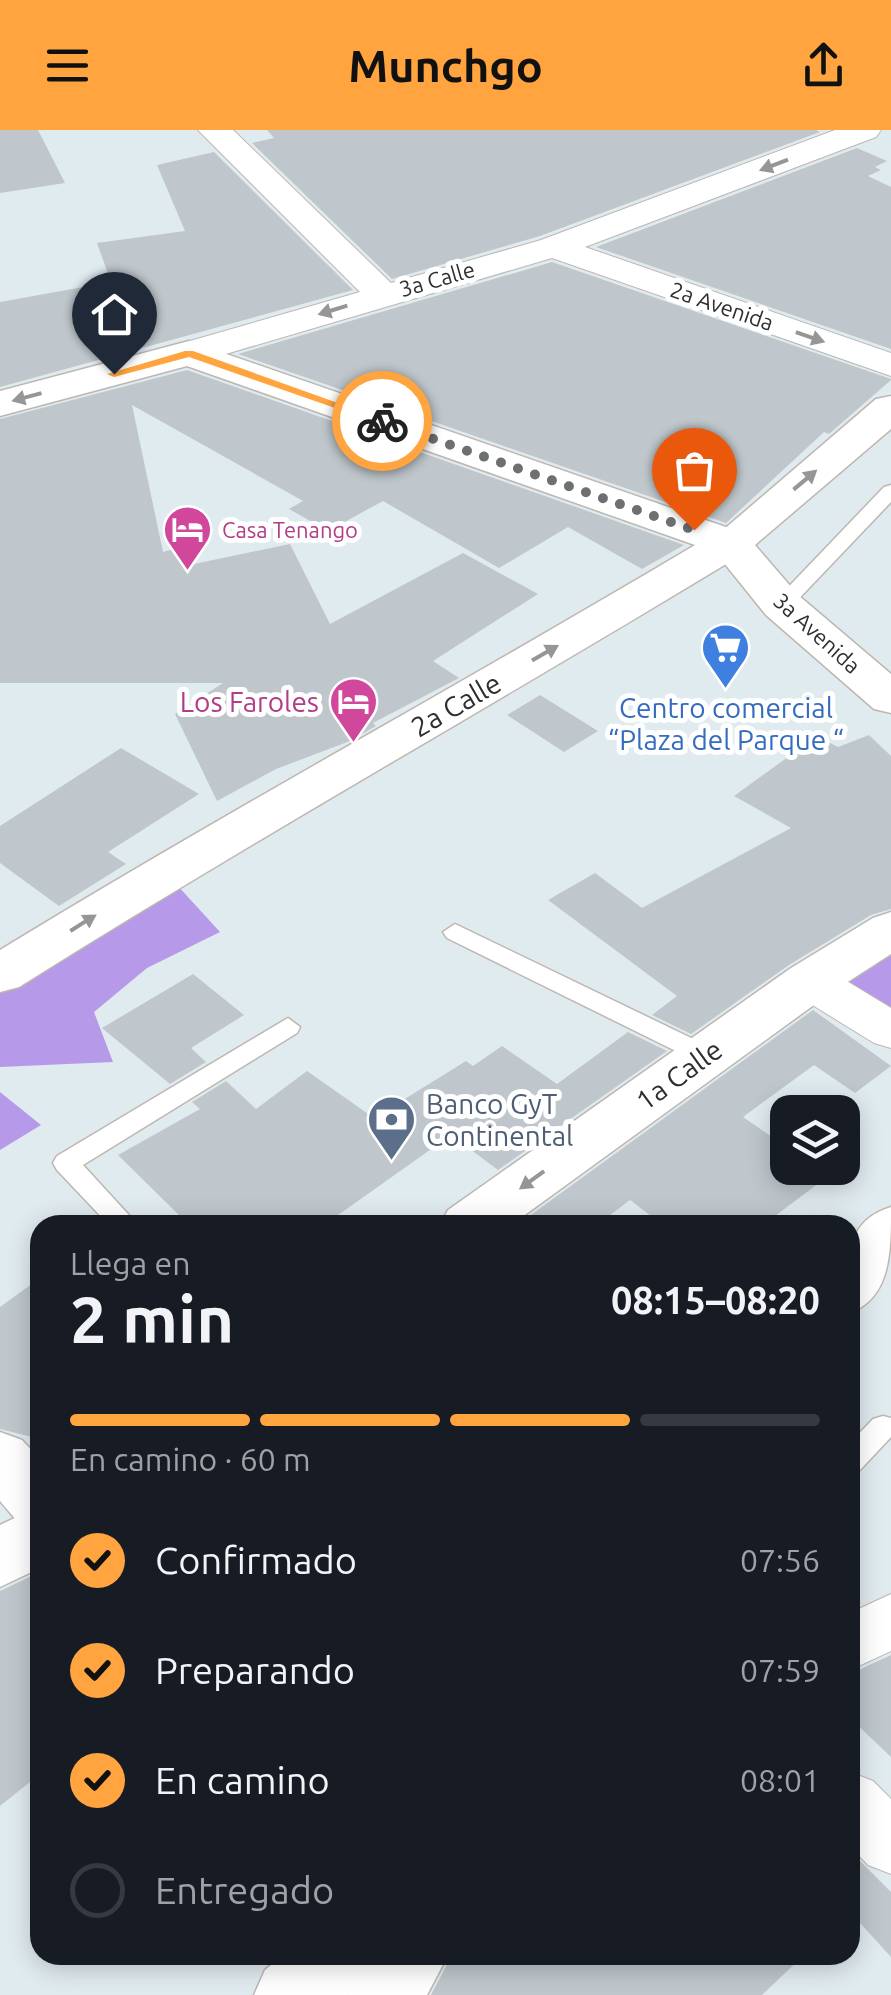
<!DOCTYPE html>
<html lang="es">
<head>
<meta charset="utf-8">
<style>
  body { margin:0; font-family:Ubuntu,sans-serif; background:#242831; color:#f1f3f6; height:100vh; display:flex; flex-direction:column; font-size:38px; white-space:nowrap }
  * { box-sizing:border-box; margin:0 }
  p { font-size:32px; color:#9ea1a6 }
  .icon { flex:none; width:55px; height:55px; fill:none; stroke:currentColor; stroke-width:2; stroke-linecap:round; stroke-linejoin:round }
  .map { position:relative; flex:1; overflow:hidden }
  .sheet { position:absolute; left:30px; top:1085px; width:830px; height:750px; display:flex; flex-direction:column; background:#171b24; border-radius:30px; box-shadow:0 5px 25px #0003 }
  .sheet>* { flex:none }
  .tools { position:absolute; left:770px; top:965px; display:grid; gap:20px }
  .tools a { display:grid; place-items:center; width:90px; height:90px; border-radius:20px; background:#171b24; box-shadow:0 5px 25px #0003; font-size:50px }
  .pin { position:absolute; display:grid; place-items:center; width:85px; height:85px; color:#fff; margin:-102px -42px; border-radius:50% 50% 50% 0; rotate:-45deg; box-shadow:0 0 10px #0007 }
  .pin .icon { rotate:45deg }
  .courier { position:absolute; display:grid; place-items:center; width:100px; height:100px; margin:-50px; border:8px solid #ffa43e; border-radius:50%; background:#fff; color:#222; box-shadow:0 2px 12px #0007 }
  .summary em { font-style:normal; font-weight:700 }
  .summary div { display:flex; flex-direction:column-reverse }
  .summary { display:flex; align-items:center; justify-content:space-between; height:170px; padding:0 40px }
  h1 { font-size:65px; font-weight:700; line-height:75px }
  .bar { display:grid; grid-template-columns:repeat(4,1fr); gap:15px 10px; align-content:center; height:120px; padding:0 40px }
  .bar i { height:12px; border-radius:8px; background:#363941 }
  .bar .active { background:#ffa43e }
  .bar p { grid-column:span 4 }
  ol { padding:0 40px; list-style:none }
  li { display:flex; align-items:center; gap:30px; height:110px }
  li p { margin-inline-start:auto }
  li .icon { padding:10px; border-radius:50%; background:#ffa43e; color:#111; stroke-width:4 }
  li:last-child { color:#9ea1a6 }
  li i { width:55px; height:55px; border:5px solid #363941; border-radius:50% }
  header { display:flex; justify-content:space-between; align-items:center; height:130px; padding:0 40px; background:#ffa43e; color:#111; font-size:45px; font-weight:700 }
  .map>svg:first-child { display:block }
  .green { fill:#b799ea }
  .building { fill:#bfc7cc }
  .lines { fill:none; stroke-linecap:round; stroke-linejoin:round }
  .service-casing { stroke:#beb7b0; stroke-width:3 }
  .minor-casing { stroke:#beb7b0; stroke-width:2 }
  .tertiary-casing { stroke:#beb7b0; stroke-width:3 }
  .secondary-casing { stroke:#beb7b0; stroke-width:3 }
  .service { fill:#fff; fill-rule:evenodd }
  .minor { fill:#fff; fill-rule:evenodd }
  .tertiary { fill:#fff; fill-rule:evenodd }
  .secondary { fill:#fff; fill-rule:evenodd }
  .oneway { fill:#969696 }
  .route { fill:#ffa43e }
  .done { stroke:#6c7072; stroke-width:10; stroke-dasharray:0 18 }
  .labels { text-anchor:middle; stroke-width:10; stroke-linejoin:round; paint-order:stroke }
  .far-street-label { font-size:22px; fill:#2e2e2e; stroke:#fff }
  .far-hotel-label { font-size:22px; fill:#b23c85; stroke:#fff; text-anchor:start }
  .hotel-label { font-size:28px; fill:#b23c85; stroke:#fff; text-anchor:end }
  .street-label { font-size:28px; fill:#2e2e2e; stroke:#fff }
  .shop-label { font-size:28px; fill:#366cbe; stroke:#fff }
  .service-label { font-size:28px; fill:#4e5e75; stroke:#fff; text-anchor:start }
</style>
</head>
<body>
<header><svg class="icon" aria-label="menu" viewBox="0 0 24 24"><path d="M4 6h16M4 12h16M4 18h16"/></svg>Munchgo<svg class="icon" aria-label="share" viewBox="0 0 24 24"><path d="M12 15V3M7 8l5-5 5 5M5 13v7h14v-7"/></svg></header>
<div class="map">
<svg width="891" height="1865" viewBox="0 0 891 1865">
  <rect width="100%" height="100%" fill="#e0ebf0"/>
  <!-- green -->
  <path class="green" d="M177 755 220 802 147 838 94 882 113 932 0 937V858Z
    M891 825V882L836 851Z
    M0 962 41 995 0 1020Z"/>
  <!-- building -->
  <path class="building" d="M0 0H38L65 53 0 63Z
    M267 0H816L820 2 540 106 392 149 252 13 274 8Z
    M857 18 887 31 875 37 881 40 868 46 891 57V219L596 117Z
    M214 22 353 160 0 257V172L111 152 97 113 185 101 157 35Z
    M552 132 891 249V250L829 304 824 302 726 393 238 224Z
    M187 240 684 415 642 439 568 397 499 438 383 371 328 401 289 379 303 371 132 275 163 422 181 417 194 434 290 414 330 494 463 423 538 464 433 531 459 548 373 593 376 596 350 611 276 639 217 671 175 584 223 553H0V289Z
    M540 565 598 601 564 622 507 585Z
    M869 605 891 626V779L871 785 789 835 691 904 652 885 677 866 548 770 595 743 642 778 791 698 734 666 817 606 838 617Z
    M121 618 199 664 108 722 126 734 59 776 0 733V696Z
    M193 844 244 885 191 918 206 932 170 954 102 898Z
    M813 880 891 936 855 963 814 935 743 987 788 1018V1038H839L763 1095H663L630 1070 597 1095H517Z
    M628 902 667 921 498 1040 451 1005 324 1095H189L118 1025 200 979 192 972 226 951 256 979 307 941 374 988 466 931 473 936 502 916 557 954Z
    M40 1148V1309L0 1299V1177Z
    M40 1442V1644L0 1676V1461Z
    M891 1525V1627L850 1588V1544Z
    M850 1721 891 1762V1827L850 1782Z
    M452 1825H804L762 1865H431Z"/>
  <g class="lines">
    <defs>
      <path id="service" d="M891 355V372L789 479H775L772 475 775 471 884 357Z
        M455 794 716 920 719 926 707 935 698 932 447 808 443 802Z
        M288 888 300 897 297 903 83 1035 138 1095H109L57 1040 53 1033 57 1026Z
        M883 1286 891 1288V1307L860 1340 850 1344V1313L873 1289Z"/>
      <path id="minor" d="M198 0H233L391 153 541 110 835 0H881L876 7 585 117 891 223V246L552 128 202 231 189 234 176 231 171 223 176 215 360 162Z
        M810 834 827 839 891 878V918L874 913 793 863 786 851 793 839Z
        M891 1464V1521L850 1540V1483Z
        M850 1642 873 1651 891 1669V1744L868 1735 850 1716Z"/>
      <path id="tertiary" d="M189 211 746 404 752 413 746 422C504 569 258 707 19 857L0 862V820C229 680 464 553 695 415L187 236 0 286V261Z
        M0 1302 22 1310 40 1329V1398L17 1391 0 1371Z
        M369 1825H448L427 1865H348Z"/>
      <path id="secondary" d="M891 266V299L755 415 798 465 891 544V583L874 579 766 485 708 413 876 269Z
        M891 782V824L829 864 511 1095H440L448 1080 791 838 873 788Z
        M891 1077C891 1122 891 1167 850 1183 850 1138 839 1093 891 1077Z
        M40 1376V1438L0 1457V1395Z
        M283 1825H377L366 1850 348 1865H254L265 1840Z"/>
    </defs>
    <!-- service casing -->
    <use href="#service" class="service-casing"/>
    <!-- minor casing -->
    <use href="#minor" class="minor-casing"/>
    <!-- tertiary casing -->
    <use href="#tertiary" class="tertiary-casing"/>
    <!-- secondary casing -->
    <use href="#secondary" class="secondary-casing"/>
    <!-- service -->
    <use href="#service" class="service"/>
    <!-- minor -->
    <use href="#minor" class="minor"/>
    <!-- tertiary -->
    <use href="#tertiary" class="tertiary"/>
    <!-- secondary -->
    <use href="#secondary" class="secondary"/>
  </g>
  <!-- one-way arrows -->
  <defs><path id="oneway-solid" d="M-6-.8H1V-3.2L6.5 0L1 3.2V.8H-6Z" transform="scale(2.5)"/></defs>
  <g class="oneway">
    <use href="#oneway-solid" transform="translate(774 35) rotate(159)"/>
    <use href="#oneway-solid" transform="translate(333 180) rotate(163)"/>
    <use href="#oneway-solid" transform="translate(810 207) rotate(19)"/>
    <use href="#oneway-solid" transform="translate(27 267) rotate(165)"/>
    <use href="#oneway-solid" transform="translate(805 350) rotate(-40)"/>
    <use href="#oneway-solid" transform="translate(545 523) rotate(-30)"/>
    <use href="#oneway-solid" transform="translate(83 793) rotate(-32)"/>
    <use href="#oneway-solid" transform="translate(532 1050) rotate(144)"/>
  </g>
  <!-- route -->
  <path class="route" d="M185 221H193L388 291 378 293 189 227 114 247 107 244Z"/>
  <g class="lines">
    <!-- done -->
    <path class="done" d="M382 291 694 400"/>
  </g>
  <!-- icons -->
  <defs>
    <symbol id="hotel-pin" viewBox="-11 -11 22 30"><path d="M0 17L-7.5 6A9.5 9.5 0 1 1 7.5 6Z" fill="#d1479c" stroke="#fff"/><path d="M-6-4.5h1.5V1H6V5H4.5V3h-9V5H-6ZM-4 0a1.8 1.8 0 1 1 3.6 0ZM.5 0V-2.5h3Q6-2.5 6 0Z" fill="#fff"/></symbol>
    <symbol id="supermarket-pin" viewBox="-11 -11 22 30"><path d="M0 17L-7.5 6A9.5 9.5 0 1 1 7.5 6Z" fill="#3f7fe0" stroke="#fff"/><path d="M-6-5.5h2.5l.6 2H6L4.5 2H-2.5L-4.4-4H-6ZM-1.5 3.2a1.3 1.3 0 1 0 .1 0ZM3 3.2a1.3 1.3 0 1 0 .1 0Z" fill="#fff"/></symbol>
    <symbol id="bank-pin" viewBox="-11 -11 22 30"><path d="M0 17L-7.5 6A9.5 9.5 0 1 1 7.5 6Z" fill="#5c6f8a" stroke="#fff"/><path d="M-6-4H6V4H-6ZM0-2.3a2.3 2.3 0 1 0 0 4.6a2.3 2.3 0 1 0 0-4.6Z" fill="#fff"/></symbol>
  </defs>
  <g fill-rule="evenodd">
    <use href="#hotel-pin" x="160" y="372" width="55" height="75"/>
    <use href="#supermarket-pin" x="698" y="490" width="55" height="75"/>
    <use href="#hotel-pin" x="326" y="544" width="55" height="75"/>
    <use href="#bank-pin" x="364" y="962" width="55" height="75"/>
  </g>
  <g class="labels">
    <!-- far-street labels -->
    <g class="far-street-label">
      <text transform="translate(437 149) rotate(-16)" y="8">3a Calle</text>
      <text transform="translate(722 176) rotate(19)" y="8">2a Avenida</text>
      <text transform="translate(817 503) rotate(42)" y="8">3a Avenida</text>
    </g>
    <!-- far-hotel labels -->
    <g class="far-hotel-label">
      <text x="222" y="408">Casa Tenango</text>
    </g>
    <!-- hotel labels -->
    <g class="hotel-label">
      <text x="319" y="582">Los Faroles</text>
    </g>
    <!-- street labels -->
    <g class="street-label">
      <text transform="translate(456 575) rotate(-30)" y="10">2a Calle</text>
      <text transform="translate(679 945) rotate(-36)" y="10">1a Calle</text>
    </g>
    <!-- shop labels -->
    <g class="shop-label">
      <text x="726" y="588">Centro comercial<tspan x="726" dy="32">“Plaza del Parque “</tspan></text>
    </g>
    <!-- service labels -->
    <g class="service-label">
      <text x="426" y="984">Banco GyT<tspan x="426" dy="32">Continental</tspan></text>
    </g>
  </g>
</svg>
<div class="tools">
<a><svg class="icon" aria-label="layers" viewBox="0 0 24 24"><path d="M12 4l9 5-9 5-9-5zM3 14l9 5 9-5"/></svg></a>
</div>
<div class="pin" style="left:694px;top:400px;background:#ea580c"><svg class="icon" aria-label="bag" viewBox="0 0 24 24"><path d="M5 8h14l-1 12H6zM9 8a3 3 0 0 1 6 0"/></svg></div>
<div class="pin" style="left:114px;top:244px;background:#1f2937"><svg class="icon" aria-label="home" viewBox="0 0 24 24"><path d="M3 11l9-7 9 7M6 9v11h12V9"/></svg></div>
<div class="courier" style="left:382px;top:291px"><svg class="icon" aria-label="bike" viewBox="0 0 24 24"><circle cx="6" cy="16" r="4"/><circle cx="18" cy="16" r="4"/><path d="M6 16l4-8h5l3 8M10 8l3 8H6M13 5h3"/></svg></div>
<section class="sheet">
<div class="summary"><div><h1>2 min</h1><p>Llega en</p></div><em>08:15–08:20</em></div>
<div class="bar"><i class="active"></i><i class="active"></i><i class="active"></i><i></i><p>En camino · 60 m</p></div>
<ol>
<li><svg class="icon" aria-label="check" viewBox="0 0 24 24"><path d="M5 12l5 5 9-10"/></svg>Confirmado<p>07:56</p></li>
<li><svg class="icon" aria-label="check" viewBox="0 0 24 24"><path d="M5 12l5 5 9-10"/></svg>Preparando<p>07:59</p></li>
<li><svg class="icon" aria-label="check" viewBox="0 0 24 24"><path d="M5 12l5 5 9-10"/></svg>En camino<p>08:01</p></li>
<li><i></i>Entregado</li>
</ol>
</section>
</div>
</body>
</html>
